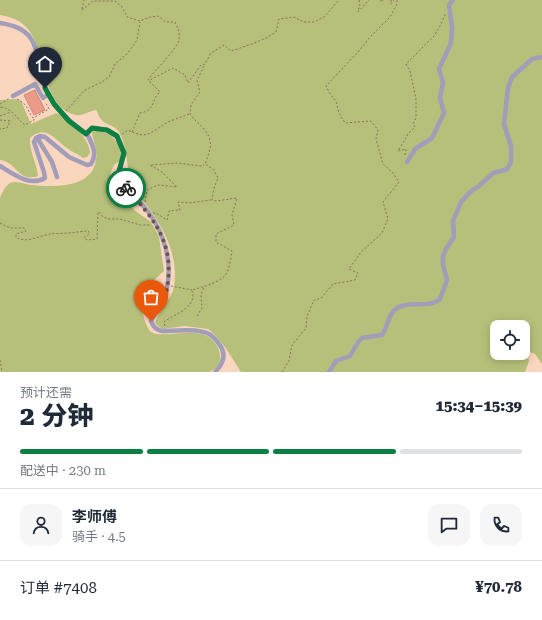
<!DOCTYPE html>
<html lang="zh">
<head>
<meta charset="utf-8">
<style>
  body { margin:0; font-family:"Roboto Serif","Noto Sans SC",serif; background:#f6f6f7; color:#1f2937; height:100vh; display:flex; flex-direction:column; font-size:15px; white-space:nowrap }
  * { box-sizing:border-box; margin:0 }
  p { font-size:13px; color:#747a83 }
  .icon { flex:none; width:22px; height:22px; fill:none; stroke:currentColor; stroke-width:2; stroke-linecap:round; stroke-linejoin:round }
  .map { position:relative; height:372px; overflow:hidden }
  .side { display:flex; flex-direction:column; background:#fff; flex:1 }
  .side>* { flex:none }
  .buttons { position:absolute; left:490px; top:320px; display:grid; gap:8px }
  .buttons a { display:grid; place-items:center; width:40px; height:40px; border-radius:8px; background:#fff; box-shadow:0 2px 10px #0003; font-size:20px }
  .pin { position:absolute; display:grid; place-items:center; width:34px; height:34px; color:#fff; margin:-41px -17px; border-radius:50% 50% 50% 0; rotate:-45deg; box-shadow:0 0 4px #0007 }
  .pin .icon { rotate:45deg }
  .courier { position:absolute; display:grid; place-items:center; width:40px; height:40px; margin:-20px; border:3px solid #0b8043; border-radius:50%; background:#fff; color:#222; box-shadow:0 1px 5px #0007 }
  .headline em { font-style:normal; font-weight:800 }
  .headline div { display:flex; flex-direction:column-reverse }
  .headline { display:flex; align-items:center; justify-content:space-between; height:68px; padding:0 20px }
  h1 { font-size:26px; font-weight:800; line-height:30px }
  .bar { display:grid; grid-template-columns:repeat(4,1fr); gap:6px 4px; align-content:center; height:48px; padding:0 20px }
  .bar i { height:5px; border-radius:3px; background:#e0e1e3 }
  .bar .current { background:#0b8043 }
  .bar p { grid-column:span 4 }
  .line { display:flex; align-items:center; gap:10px; padding:0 20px; border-top:1px solid #e0e1e3 }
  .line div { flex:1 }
  .round { display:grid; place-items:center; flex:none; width:42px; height:42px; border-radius:12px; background:#f6f6f7 }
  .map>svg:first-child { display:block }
  .green { fill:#b7c07a; fill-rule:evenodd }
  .building { fill:#ea9b87; stroke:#cb8878 }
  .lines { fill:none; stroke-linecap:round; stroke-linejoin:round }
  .path { stroke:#8c6f5d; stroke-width:1; stroke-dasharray:2 2; stroke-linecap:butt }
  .minor { stroke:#a29db8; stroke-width:4.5 }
  .done { stroke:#6f5544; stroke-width:4; stroke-dasharray:0 7.2 }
  .route { stroke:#0b8043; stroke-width:5 }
</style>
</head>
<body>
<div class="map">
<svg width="542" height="372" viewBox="0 0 542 372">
  <rect width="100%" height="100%" fill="#fbd6bf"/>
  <!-- green -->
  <path class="green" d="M0 0H542V364L535 354 530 352 528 355 529 361 525 372H241L225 347 213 333 208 329 185 326 163 329 159 327 155 323C159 309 172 300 174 286 179 257 164 229 148 207 142 199 134 192 131 182 126 167 128 147 119 132 115 125 104 125 100 118 98 116 98 112 96 110 89 111 83 116 76 115 41 108 46 49 27 28 20 20 11 17 0 15ZM497 327H523V353H497Z
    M15 99 21 101 31 124 56 113 61 115C72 125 89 137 90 153L87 157 83 158C78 154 72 152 67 148 53 139 47 124 30 138 29 151 37 164 38 176 18 183 17 162 0 160V100Z
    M93 130C115 134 114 137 124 156L123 159 114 165 110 174 122 184 132 198V207L134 210 150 221 154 227 159 237 164 271 153 281C156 293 150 293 144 302 140 308 145 325 150 331 159 340 191 327 207 336 221 344 227 365 209 372H0V198C2 193 5 186 10 183 18 180 23 184 31 185 53 187 92 189 96 160 98 148 93 143 92 132Z"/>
  <!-- building -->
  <path class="building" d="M35 90 45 110 34 115 24 95Z"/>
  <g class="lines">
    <!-- path -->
    <path class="path" d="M359 0 360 4 358 12 369 0
      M381 0V2L383 0
      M391 0V4L394 0
      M82 9 84 0
      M82 10 93 1H115L122 7 127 17 140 21 150 17 158 16 166 22H175C178 28 180 33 179 40 177 49 154 71 148 80L150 82
      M17 99C29 105 26 109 33 118L49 109 45 102
      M0 104 10 98
      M0 107V108
      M1 107C13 109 16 118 25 125L34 120V119
      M66 111 85 90 102 82 109 77 115 64 127 54 137 40 140 22
      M0 116 11 112
      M0 120 10 121 7 128 0 129
      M132 132 140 113C157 110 150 100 160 92L150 82V80L173 68 185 75 188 83 201 65 205 64 211 53 224 45 231 51C246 46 263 41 276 32L279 19 294 17 304 22H314L324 17 339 0
      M122 134 128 130C149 141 151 131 168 122 175 119 182 117 189 114
      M405 155 406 149 398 151 408 134 415 127 413 124 416 118V99L410 71 406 64 434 36 439 28 446 13
      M145 202 147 190 158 185 177 187 162 172 150 165 178 163 201 166 204 165
      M99 212 103 217 108 219H120L140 225H151
      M153 213H156L167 220 169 211 180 210 178 202 189 203 211 200
      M0 223 10 228H24L26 231 16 234V237C25 244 39 236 50 234 55 233 61 234 66 233 74 233 81 231 88 231L90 233 84 238 87 240 97 239 98 211
      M171 286 192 290
      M197 316 202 308 201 294 204 287
      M165 326 164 322C174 314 191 310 193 297 193 294 192 292 192 290 202 287 225 282 228 270 230 264 231 257 232 251L216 242V234L234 225 232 215 237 198 216 201 212 200 214 188 218 178 213 169 205 164C210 150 215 141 203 128 199 123 194 120 190 114L191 105 200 92 197 80 205 64
      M0 360 2 372
      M282 372 289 361 292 345 306 328 307 316 314 300 321 298 333 284 355 280 358 273 349 269 361 252 382 233 388 219 383 202 399 182 393 173 383 164 376 139 378 130 371 121 345 123 339 113 336 101 330 94 326 86 358 52 371 36 390 17 397 4V0"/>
    <!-- minor -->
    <path class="minor" d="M0 23C35 28 35 45 42 74 43 79 44 85 46 89 55 109 69 122 87 134
      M13 96 35 84 43 98 49 94
      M40 136 39 141 52 162 57 177
      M407 162 415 149 432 138 444 113 440 98 443 83 439 69 451 43 452 27 449 5 453 0
      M0 166C13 174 30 187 45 178L44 172 34 142 36 138 40 136 45 137 69 157 87 165 91 164C98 153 92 144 87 134L92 128 107 130 117 136 124 153 118 175C127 190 139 200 149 213 165 235 172 262 167 288 166 292 166 297 164 300 160 307 154 313 151 321 153 327 156 330 162 331 175 331 204 327 213 337 216 339 217 342 219 344 227 354 223 364 215 372
      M329 372 336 361 350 356 358 342 362 338 382 335C388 327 388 313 397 308 410 300 428 309 440 299L447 280 443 265V256L446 249 454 237 453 221 461 202 470 192 479 186 493 173 501 171 507 169 511 162V146L504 124 508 88 512 77 532 59 542 57"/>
  </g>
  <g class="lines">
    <!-- done -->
    <path class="done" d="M126 188C152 217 173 240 168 282 167 288 166 295 164 300 160 307 154 313 151 321"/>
    <!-- route -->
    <path class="route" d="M45 88 54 104 69 121 86 134 92 128 107 130 117 136 124 153 118 175 126 188"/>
  </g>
</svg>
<div class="buttons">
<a><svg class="icon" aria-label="locate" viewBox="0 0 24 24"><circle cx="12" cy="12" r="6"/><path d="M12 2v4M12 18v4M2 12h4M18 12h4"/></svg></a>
</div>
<div class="pin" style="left:151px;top:321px;background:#ea580c"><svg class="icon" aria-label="bag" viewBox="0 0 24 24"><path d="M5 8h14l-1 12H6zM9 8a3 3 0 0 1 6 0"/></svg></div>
<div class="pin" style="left:45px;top:88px;background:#1f2937"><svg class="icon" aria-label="home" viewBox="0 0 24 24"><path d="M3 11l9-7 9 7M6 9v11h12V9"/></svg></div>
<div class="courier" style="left:126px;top:188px"><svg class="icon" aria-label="bike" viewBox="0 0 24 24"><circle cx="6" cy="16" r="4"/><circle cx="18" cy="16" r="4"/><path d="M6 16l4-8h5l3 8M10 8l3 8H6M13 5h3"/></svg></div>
</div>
<section class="side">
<div class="headline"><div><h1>2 分钟</h1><p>预计还需</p></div><em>15:34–15:39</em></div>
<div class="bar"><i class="current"></i><i class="current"></i><i class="current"></i><i></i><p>配送中 · 230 m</p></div>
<div class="line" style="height:72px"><a class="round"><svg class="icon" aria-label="person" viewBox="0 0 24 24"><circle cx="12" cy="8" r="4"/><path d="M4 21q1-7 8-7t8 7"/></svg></a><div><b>李师傅</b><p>骑手 · 4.5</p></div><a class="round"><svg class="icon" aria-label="chat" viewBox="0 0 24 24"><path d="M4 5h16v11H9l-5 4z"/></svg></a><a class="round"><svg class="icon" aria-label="phone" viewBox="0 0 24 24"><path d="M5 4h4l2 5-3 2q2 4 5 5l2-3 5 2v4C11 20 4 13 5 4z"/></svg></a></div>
<div class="line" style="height:52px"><div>订单 #7408</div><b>¥70.78</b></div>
</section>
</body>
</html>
